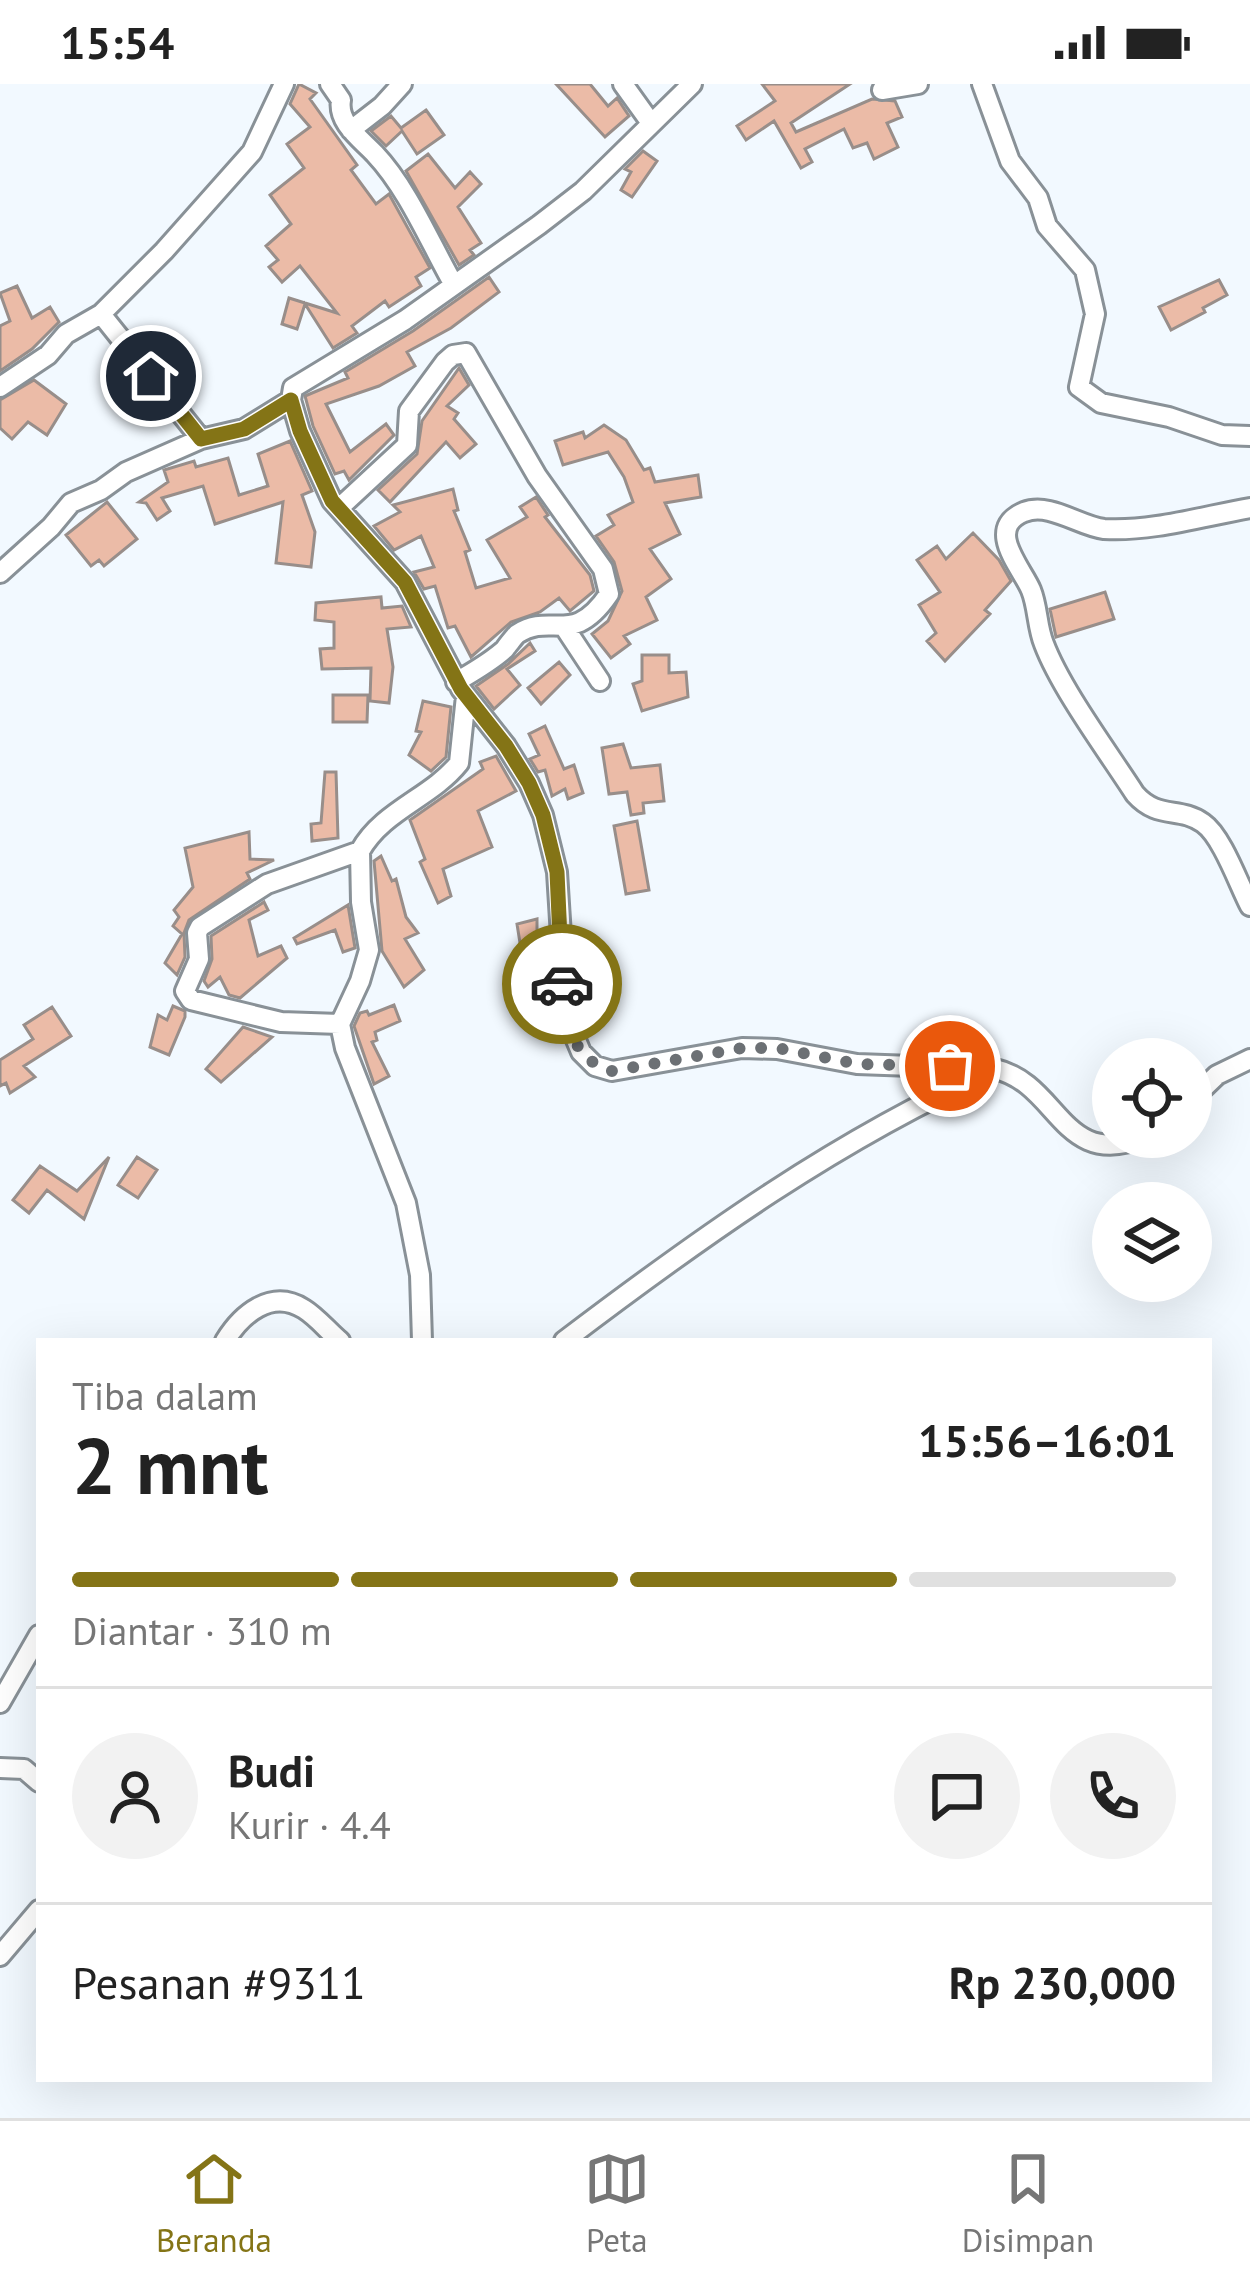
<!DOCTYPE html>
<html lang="id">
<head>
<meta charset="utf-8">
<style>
  body { margin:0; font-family:"PT Sans",sans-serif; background:#f2f2f2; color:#222; height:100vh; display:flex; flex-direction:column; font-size:45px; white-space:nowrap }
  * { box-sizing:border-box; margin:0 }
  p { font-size:39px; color:#767676 }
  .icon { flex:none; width:66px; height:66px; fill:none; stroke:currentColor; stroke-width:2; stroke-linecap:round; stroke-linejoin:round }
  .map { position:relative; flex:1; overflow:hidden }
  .side { position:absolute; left:36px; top:1254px; width:1176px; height:744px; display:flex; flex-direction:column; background:#fff; border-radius:0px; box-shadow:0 12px 48px #0002 }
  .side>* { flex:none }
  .fabs { position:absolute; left:1092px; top:954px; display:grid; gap:24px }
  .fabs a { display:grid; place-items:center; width:120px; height:120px; border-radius:50%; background:#fff; box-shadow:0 12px 48px #0002; font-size:60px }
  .pin { position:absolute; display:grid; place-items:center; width:102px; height:102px; color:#fff; margin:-51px; border:6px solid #fff; border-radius:50%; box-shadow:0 3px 12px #0007 }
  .courier { position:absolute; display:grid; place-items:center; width:120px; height:120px; margin:-60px; border:9px solid #847416; border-radius:50%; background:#fff; color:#222; box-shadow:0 3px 15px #0007 }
  .headline em { font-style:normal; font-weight:600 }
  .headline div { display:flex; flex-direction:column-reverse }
  .headline { display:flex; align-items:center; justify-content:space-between; height:204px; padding:0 36px }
  h1 { font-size:78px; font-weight:600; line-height:90px }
  .bar { display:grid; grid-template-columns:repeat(4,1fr); gap:18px 12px; align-content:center; height:144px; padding:0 36px }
  .bar i { height:15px; border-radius:9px; background:#e0e0e0 }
  .bar .selected { background:#847416 }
  .bar p { grid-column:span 4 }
  .line { display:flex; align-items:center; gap:30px; padding:0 36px; border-top:3px solid #e0e0e0 }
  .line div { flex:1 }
  .round { display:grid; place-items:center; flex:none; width:126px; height:126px; border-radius:63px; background:#f2f2f2 }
  .status { display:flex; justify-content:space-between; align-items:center; height:84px; padding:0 60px; background:#fff; direction:ltr }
  .status svg { height:33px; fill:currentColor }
  .dock { display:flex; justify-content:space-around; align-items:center; height:168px; border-top:3px solid #e0e0e0; background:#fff; font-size:33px; color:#767676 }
  .dock a { display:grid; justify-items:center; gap:6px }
  .dock .selected { color:#847416 }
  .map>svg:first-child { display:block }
  .building { fill:#ebbba7; stroke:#988e8a; stroke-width:3 }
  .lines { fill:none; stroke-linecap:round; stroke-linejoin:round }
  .street-casing { stroke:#899197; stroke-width:24 }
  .street { stroke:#fff; stroke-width:18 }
  .done { stroke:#6c7074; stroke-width:12; stroke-dasharray:0 21.6 }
  .route { stroke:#847416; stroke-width:15 }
</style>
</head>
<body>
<div class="status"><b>15:54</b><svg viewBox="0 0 49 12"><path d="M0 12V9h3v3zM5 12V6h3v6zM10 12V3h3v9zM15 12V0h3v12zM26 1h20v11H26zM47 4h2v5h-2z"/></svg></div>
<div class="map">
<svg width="1250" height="2034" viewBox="0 0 1250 2034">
  <rect width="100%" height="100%" fill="#f2f9ff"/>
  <!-- building -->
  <path class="building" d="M299 0 316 9 310 15 357 81 351 86 376 120 389 110 430 184 416 193 421 202 389 223 385 217 352 242 357 249 333 264 305 220 297 245 282 240 289 214 337 229 300 182 282 198 269 183 278 176 266 162 291 140 270 111 304 84 287 60 310 43 290 20Z
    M556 0H590L608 22 617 14 629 32 605 53Z
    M762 0H850L791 39 796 48 872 15 895 17 902 33 887 39 898 63 874 75 867 59 853 64 844 45 805 65 812 78 801 84 774 37 746 56 737 42 775 17Z
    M426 26 444 51 417 70 402 47 386 62 371 47 391 32 401 44Z
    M643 67 657 77 632 113 621 106 631 88 625 85Z
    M428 70 455 104 470 88 481 100 458 123 481 159 470 166 474 171 459 181 406 87Z
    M489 193 499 208 451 244 407 268 415 282 379 302 326 320 350 368 386 340 394 351 349 396 344 387 335 390 313 342 305 312 348 294 345 288 413 247Z
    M1219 196 1227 211 1203 224 1205 228 1171 246 1159 223Z
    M17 202 32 234 50 223 59 238 32 265 0 287V242L10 237 0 209Z
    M145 249 186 269 172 297 154 275 156 271 142 259Z
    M459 284 469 301 447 322 458 329 454 335 476 360 460 374 446 358 390 418 378 406 417 370 422 337Z
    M34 296 66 320 47 351 28 338 12 355 0 344V316Z
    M604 341 626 356 644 386 650 384 655 398 698 391 701 413 665 419 680 450 650 465 671 495 646 513 657 536 624 552 630 560 611 574 592 550 608 537 622 507 614 478 596 452 614 441 608 431 633 418 624 393 608 368 563 381 555 357 583 348 585 354Z
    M290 357 312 407 302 411 315 448 311 483 276 479 283 418 215 440 203 402 162 414 170 427 157 436 146 419 139 418 168 398 164 386 194 377 196 383 228 374 239 411 268 402 258 370Z
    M453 405 458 426 454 427 470 466 465 468 476 504 510 494 487 456 527 433 520 423 536 413 548 431 545 433 590 491 594 507 570 527 559 514 540 528 511 538 471 573 455 542 448 544 435 502 424 505 414 488 434 483 421 452 394 466 374 442 400 428 393 421Z
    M107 418 137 455 104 482 99 476 91 482 66 451Z
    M973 449 999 476 1011 497 985 526 990 530 945 577 927 557 936 549 919 521 940 508 917 476 937 462 946 475Z
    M1105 508 1114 535 1056 553 1050 525Z
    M381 513 382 524 402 522 411 543 387 545 393 583 389 619 370 617 371 584 322 585 320 565 334 564V538L315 536 316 519Z
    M530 559 535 567 507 585 520 601 494 625 476 602 508 580Z
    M642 571H669V589L686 588 688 613 642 627 633 600 642 597Z
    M559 578 570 591 541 620 528 604Z
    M333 611H368L367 638H333Z
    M423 617 451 623 446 673 431 687 409 671 421 648 416 647Z
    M545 642 564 685 574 681 583 709 568 715 565 705 552 712 545 686 538 688 530 675 539 671 529 650Z
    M623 660 631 684 660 681 664 717 643 719 644 729 631 731 627 708 609 710 602 664Z
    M496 672 516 707 478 727 492 763 443 785 451 812 438 819 420 778 425 775 410 736 483 685 480 678Z
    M325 688H336L338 754 312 757 311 740 321 739Z
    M637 737 649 806 626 810 614 742Z
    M249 748 250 775 274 776 247 789 250 795 189 836 184 849 185 873 177 891 165 879 182 850 173 842 179 833 174 826 193 803 185 764Z
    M381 772 392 797 396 795 406 833 418 849 405 855 424 886 404 903 382 867 374 777Z
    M264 818 268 826 249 836 258 872 281 862 287 874 240 914 229 911 220 893 208 903 204 897 212 875 211 852Z
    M348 821 355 864 343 868 335 846 297 860 294 854Z
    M537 835V880L524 884 517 840Z
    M394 921 400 937 375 948 377 956 372 958 389 992 374 1000 354 942 360 929 367 927 369 931Z
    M173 922 185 927V933L169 971 150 963 158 931 167 936Z
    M52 923 71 952 24 982 35 993 10 1009 6 999 0 1002V976L33 955 24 941Z
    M243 943 272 953 221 998 206 985Z
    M109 1073 84 1135 47 1106 29 1129 13 1116 40 1082 77 1107Z
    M137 1073 157 1086 138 1114 118 1101Z"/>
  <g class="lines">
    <defs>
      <path id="street" d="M330 0 341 16C337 39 361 55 375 70 408 105 430 159 454 201
        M623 0 651 39
        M982 0 1010 77 1038 114 1047 142 1085 186 1095 230 1079 303 1101 319 1169 333 1222 351 1250 352
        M882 6 918 0
        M351 46 382 22 402 0
        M0 303 48 271 66 250 101 230
        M291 316 293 304 405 236 539 141 583 107 692 0
        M201 355 101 230 164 167 252 68 284 0
        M339 424 407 361 409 327 445 278 453 271 466 269 537 392 603 485 609 510C572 564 553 527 517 550 515 552 506 563 505 565 491 578 473 588 456 598
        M1250 424C1204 432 1151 448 1104 445 1079 442 1050 418 1024 428 984 445 1022 484 1031 506 1038 523 1037 543 1044 560 1061 605 1108 668 1135 710 1158 736 1179 722 1203 739 1222 752 1239 801 1250 822
        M0 489 51 443 71 419 101 406 126 388 201 355 244 345 291 316 300 347 332 417 405 498 461 605 506 662 529 699 543 731 557 788 566 932 581 968 595 982 612 987 742 964 777 965 857 980 995 985
        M565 544 600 597
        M340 940 281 938 191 916 185 907 199 875 197 849 200 843 267 800 360 767
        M1191 1016 1217 991 1250 975
        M225 1257C241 1231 271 1204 304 1225 317 1233 328 1247 340 1257
        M422 1257 420 1191 406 1119 345 964 340 940 360 897 369 866 361 818 360 767C383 726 431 714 459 679L466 612
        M564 1257C701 1153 838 1055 995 985 1060 1000 1061 1087 1145 1053
        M0 1619 39 1551
        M0 1684 24 1685 39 1698
        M0 1872 39 1826"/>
    </defs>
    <!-- street casing -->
    <use href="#street" class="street-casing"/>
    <!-- street -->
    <use href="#street" class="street"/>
  </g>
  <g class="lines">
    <!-- done -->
    <path class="done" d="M562 900C563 937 573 976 612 987L742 964H777L857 980 950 982"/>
    <!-- route -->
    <path class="route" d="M151 292 201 355 244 345 291 316 300 347 332 417 405 498 461 605 506 662 529 699 543 731 557 788 562 900"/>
  </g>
</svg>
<div class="fabs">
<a><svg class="icon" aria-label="locate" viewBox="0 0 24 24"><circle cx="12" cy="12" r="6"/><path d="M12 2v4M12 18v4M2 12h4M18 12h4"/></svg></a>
<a><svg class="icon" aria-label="layers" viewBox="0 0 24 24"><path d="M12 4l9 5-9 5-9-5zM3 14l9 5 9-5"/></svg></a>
</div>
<div class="pin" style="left:950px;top:982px;background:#ea580c"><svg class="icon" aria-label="bag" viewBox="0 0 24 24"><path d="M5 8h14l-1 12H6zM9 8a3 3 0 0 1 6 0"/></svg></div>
<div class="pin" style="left:151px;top:292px;background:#1f2937"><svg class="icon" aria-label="home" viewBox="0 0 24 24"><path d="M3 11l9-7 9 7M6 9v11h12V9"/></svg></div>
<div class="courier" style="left:562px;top:900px"><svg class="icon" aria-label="car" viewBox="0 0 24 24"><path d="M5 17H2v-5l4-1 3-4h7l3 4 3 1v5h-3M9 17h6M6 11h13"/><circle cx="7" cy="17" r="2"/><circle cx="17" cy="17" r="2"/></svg></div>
<section class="side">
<div class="headline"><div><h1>2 mnt</h1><p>Tiba dalam</p></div><em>15:56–16:01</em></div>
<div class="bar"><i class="selected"></i><i class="selected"></i><i class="selected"></i><i></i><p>Diantar · 310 m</p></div>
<div class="line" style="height:216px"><a class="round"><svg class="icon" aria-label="person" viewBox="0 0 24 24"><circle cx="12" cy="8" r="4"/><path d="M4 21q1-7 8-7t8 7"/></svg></a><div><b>Budi</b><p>Kurir · 4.4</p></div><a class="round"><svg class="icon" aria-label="chat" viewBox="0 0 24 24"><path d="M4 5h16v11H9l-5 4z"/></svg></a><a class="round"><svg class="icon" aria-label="phone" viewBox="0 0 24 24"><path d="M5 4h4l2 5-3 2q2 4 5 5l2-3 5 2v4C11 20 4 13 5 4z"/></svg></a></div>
<div class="line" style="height:156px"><div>Pesanan #9311</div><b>Rp 230,000</b></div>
</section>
</div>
<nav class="dock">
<a class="selected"><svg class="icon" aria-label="home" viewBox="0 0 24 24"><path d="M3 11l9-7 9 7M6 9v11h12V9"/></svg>Beranda</a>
<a><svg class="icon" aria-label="map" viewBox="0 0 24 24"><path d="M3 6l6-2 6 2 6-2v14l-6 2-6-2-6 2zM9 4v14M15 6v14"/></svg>Peta</a>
<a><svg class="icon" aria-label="saved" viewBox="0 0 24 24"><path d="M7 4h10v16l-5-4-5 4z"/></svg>Disimpan</a>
</nav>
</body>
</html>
